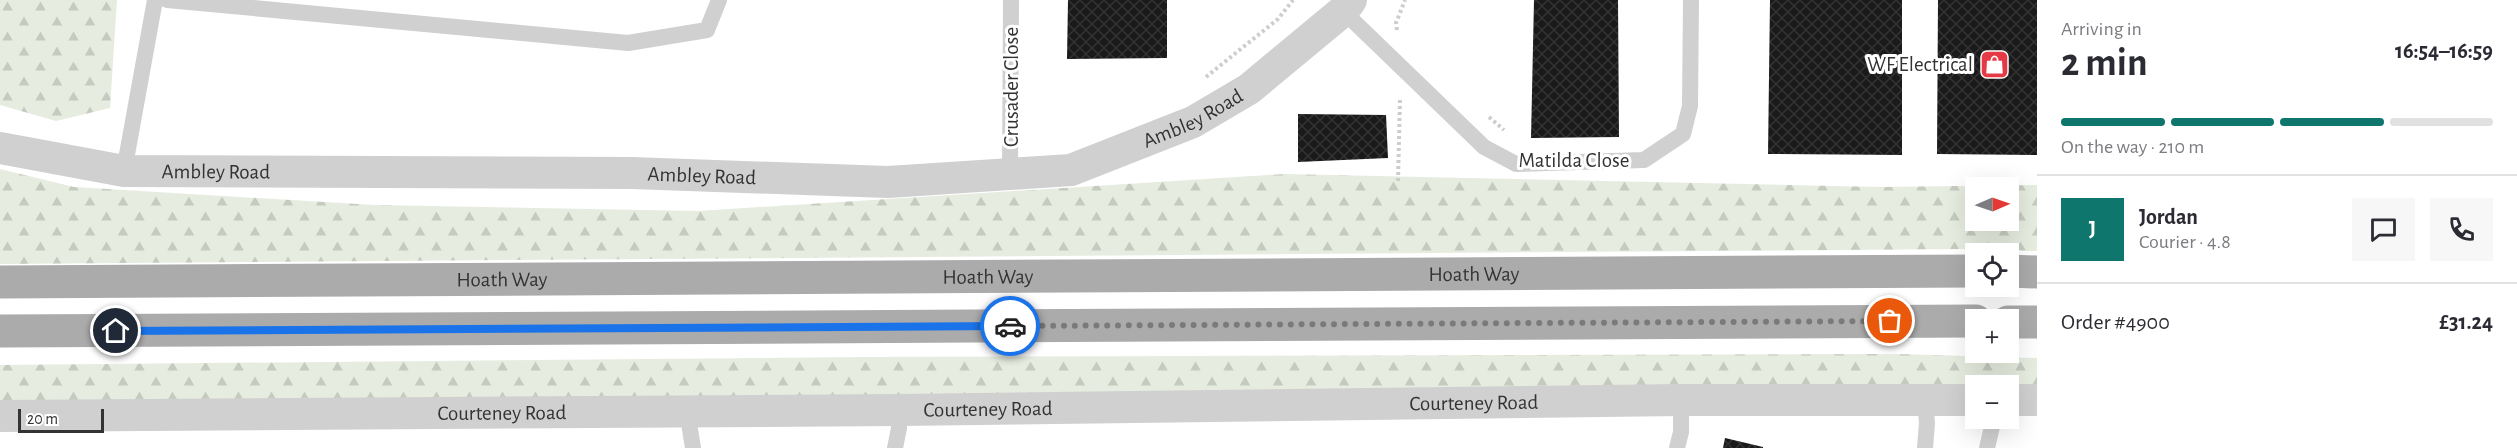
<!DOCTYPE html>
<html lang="en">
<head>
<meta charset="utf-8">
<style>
  body { margin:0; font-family:"Alegreya Sans",sans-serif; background:#f7f7f7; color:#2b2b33; height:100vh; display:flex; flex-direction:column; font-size:22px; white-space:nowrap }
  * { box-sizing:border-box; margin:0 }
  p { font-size:20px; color:#7c7c81 }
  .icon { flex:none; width:33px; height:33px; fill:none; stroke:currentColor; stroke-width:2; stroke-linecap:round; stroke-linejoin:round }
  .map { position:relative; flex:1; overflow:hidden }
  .panel { display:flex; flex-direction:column; background:#fff; width:480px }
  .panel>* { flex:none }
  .needle { width:39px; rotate:88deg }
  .controls { position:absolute; left:1965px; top:177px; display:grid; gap:12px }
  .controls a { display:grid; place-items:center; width:54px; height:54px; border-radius:0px; background:#fff; box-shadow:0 6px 24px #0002; font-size:30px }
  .scale { position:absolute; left:18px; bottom:15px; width:86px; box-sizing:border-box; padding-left:6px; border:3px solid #333; border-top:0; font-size:16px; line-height:21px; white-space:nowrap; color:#333; -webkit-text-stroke:4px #fff; paint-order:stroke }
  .pin { position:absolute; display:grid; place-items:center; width:51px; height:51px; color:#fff; margin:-26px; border:3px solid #fff; border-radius:50%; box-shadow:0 2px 6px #0007 }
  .courier { position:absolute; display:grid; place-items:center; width:60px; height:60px; margin:-30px; border:4px solid #1a73e8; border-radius:50%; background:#fff; color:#222; box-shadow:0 2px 8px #0007 }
  .summary em { font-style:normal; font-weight:700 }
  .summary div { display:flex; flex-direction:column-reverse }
  .summary { display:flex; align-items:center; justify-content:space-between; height:102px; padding:0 24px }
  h1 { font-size:39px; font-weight:700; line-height:45px }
  .bar { display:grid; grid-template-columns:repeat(4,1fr); gap:9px 6px; align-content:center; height:72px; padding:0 24px }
  .bar i { height:8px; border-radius:4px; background:#e1e1e2 }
  .bar .selected { background:#0f766e }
  .bar p { grid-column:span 4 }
  .line { display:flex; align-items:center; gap:15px; padding:0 24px; border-top:2px solid #e1e1e2 }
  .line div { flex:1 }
  .round { display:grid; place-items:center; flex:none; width:63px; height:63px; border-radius:0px; background:#f7f7f7 }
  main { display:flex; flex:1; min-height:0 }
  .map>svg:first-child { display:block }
  .forest { fill:url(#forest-firs); fill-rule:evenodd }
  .building { fill:url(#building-cross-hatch) }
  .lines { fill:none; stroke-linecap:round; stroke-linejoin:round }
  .path { stroke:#cdcdcd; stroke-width:4; stroke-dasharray:3 3; stroke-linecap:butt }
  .service { stroke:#d0d0d0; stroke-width:16 }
  .minor { stroke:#d0d0d0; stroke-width:32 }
  .primary { stroke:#ababab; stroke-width:33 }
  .done { stroke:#7a7a7a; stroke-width:6; stroke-dasharray:0 10.8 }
  .route { stroke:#1a73e8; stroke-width:8 }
  .labels { text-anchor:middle; stroke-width:6; stroke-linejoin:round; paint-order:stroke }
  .poi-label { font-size:21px; fill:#333; stroke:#fff; text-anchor:end }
  .street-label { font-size:21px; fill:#333; stroke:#fff }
</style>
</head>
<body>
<main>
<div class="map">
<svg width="2037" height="448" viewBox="0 0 2037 448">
  <defs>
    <pattern id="forest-firs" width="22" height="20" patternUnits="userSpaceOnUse" patternTransform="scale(1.5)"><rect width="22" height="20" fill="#e6ecdf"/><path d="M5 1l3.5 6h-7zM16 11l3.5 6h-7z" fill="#c6cbc0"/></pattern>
    <pattern id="building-cross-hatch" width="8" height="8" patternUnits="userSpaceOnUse" patternTransform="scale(1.5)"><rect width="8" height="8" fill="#1a1a1a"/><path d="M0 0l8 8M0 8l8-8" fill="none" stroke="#333"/></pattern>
  </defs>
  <rect width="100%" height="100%" fill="#fff"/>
  <!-- forest -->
  <path class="forest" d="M0 0H117L110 108 56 121 0 105Z
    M0 169 74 187 374 205 698 211 1284 174 1880 187 2037 185V251L1965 249 0 264ZM1976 188H2008V220H1976Z
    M1898 354 2037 358V390L2008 386H1976L274 400H0V365L862 357Z"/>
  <!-- building -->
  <path class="building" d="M1068 0H1167V58L1067 59Z
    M1534 0H1618L1619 137 1531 138Z
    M1770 0H1902V155L1768 154Z
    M1938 0H2037V155L1937 154Z
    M1298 114 1386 115 1388 158 1298 162Z
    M1725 438 1763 447V448H1723Z"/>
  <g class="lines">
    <!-- path -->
    <path class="path" d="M1397 30 1396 23 1405 0
      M1206 77 1278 19 1293 0
      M1489 117 1504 130
      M1398 181 1400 98"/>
    <!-- service -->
    <path class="service" d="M167 0 628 43 707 30 719 0
      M1343 11 1484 147 1516 164 1644 160 1683 134 1690 106 1691 0
      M124 171 155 0
      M1010 174 1011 0
      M687 411 693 448
      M895 448 899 428V410
      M1677 448 1681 432V400
      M1925 448 1927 423 1925 399
      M1987 448 1994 418"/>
    <!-- minor -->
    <g class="minor">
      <path id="s1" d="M0 148 124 171 632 173 888 182 1071 170 1193 122 1249 89 1343 11 1351 0"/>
      <path d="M2008 400H2037"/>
      <path id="s2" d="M0 416 899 410 1681 400H1976"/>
    </g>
    <!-- primary -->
    <g class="primary">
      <path d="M2008 271 2037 272"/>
      <path id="s3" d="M0 282 1976 271"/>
      <path d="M2008 322H2037"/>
      <path d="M0 331 1976 321"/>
    </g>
  </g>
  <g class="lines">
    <!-- done -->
    <path class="done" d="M1010 326 1890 321"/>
    <!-- route -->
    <path class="route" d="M116 331 1010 326"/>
  </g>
  <!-- icons -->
  <defs>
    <symbol id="shop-square" viewBox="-11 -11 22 22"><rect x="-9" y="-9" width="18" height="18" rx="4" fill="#e63946" stroke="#fff"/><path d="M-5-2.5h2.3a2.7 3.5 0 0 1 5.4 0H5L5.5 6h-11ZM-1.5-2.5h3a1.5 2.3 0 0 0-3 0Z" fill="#fff"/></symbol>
  </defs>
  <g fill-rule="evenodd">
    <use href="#shop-square" x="1978" y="48" width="33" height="33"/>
  </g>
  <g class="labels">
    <!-- poi labels -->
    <g class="poi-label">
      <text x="1973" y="71">WF Electrical</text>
    </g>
    <!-- street labels -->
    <g class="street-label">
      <text transform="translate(1011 87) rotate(-90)" y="7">Crusader Close</text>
      <text dy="7" stroke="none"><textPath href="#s1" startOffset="1206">Ambley Road</textPath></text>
      <text x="1574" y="167">Matilda Close</text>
      <text dy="7" stroke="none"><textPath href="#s1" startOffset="218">Ambley Road</textPath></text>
      <text dy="7" stroke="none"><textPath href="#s1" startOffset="704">Ambley Road</textPath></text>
      <text dy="7" stroke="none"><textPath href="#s3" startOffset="1474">Hoath Way</textPath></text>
      <text dy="7" stroke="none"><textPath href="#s3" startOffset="988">Hoath Way</textPath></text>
      <text dy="7" stroke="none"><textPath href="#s3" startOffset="502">Hoath Way</textPath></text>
      <text dy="7" stroke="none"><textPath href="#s2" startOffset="1474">Courteney Road</textPath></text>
      <text dy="7" stroke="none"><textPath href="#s2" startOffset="988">Courteney Road</textPath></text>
      <text dy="7" stroke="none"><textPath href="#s2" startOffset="502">Courteney Road</textPath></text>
    </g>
  </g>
</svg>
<div class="controls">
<a><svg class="needle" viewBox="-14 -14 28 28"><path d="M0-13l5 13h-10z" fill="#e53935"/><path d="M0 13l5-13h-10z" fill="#7c7c81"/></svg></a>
<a><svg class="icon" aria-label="locate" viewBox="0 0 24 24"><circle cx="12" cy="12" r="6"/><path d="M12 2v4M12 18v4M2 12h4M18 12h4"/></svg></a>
<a>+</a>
<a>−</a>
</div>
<div class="scale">20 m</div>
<div class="pin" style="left:1890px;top:321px;background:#ea580c"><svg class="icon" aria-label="bag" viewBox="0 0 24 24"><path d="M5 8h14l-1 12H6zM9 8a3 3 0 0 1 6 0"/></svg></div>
<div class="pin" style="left:116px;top:331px;background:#1f2937"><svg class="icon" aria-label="home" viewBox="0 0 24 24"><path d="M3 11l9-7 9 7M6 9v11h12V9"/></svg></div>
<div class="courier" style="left:1010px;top:326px"><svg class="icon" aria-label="car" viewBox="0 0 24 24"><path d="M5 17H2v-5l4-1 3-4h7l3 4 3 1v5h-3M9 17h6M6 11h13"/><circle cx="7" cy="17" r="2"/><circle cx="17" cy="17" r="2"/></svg></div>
</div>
<section class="panel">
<div class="summary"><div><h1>2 min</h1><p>Arriving in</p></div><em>16:54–16:59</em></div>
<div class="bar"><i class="selected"></i><i class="selected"></i><i class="selected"></i><i></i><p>On the way · 210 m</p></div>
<div class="line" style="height:108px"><b class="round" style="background:#0f766e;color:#fff">J</b><div><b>Jordan</b><p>Courier · 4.8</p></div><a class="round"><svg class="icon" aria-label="chat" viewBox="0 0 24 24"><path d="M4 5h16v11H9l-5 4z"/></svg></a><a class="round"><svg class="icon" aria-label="phone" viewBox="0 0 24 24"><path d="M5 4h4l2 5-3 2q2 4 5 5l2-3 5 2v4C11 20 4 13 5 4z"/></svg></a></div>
<div class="line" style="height:78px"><div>Order #4900</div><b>£31.24</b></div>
</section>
</main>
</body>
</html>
